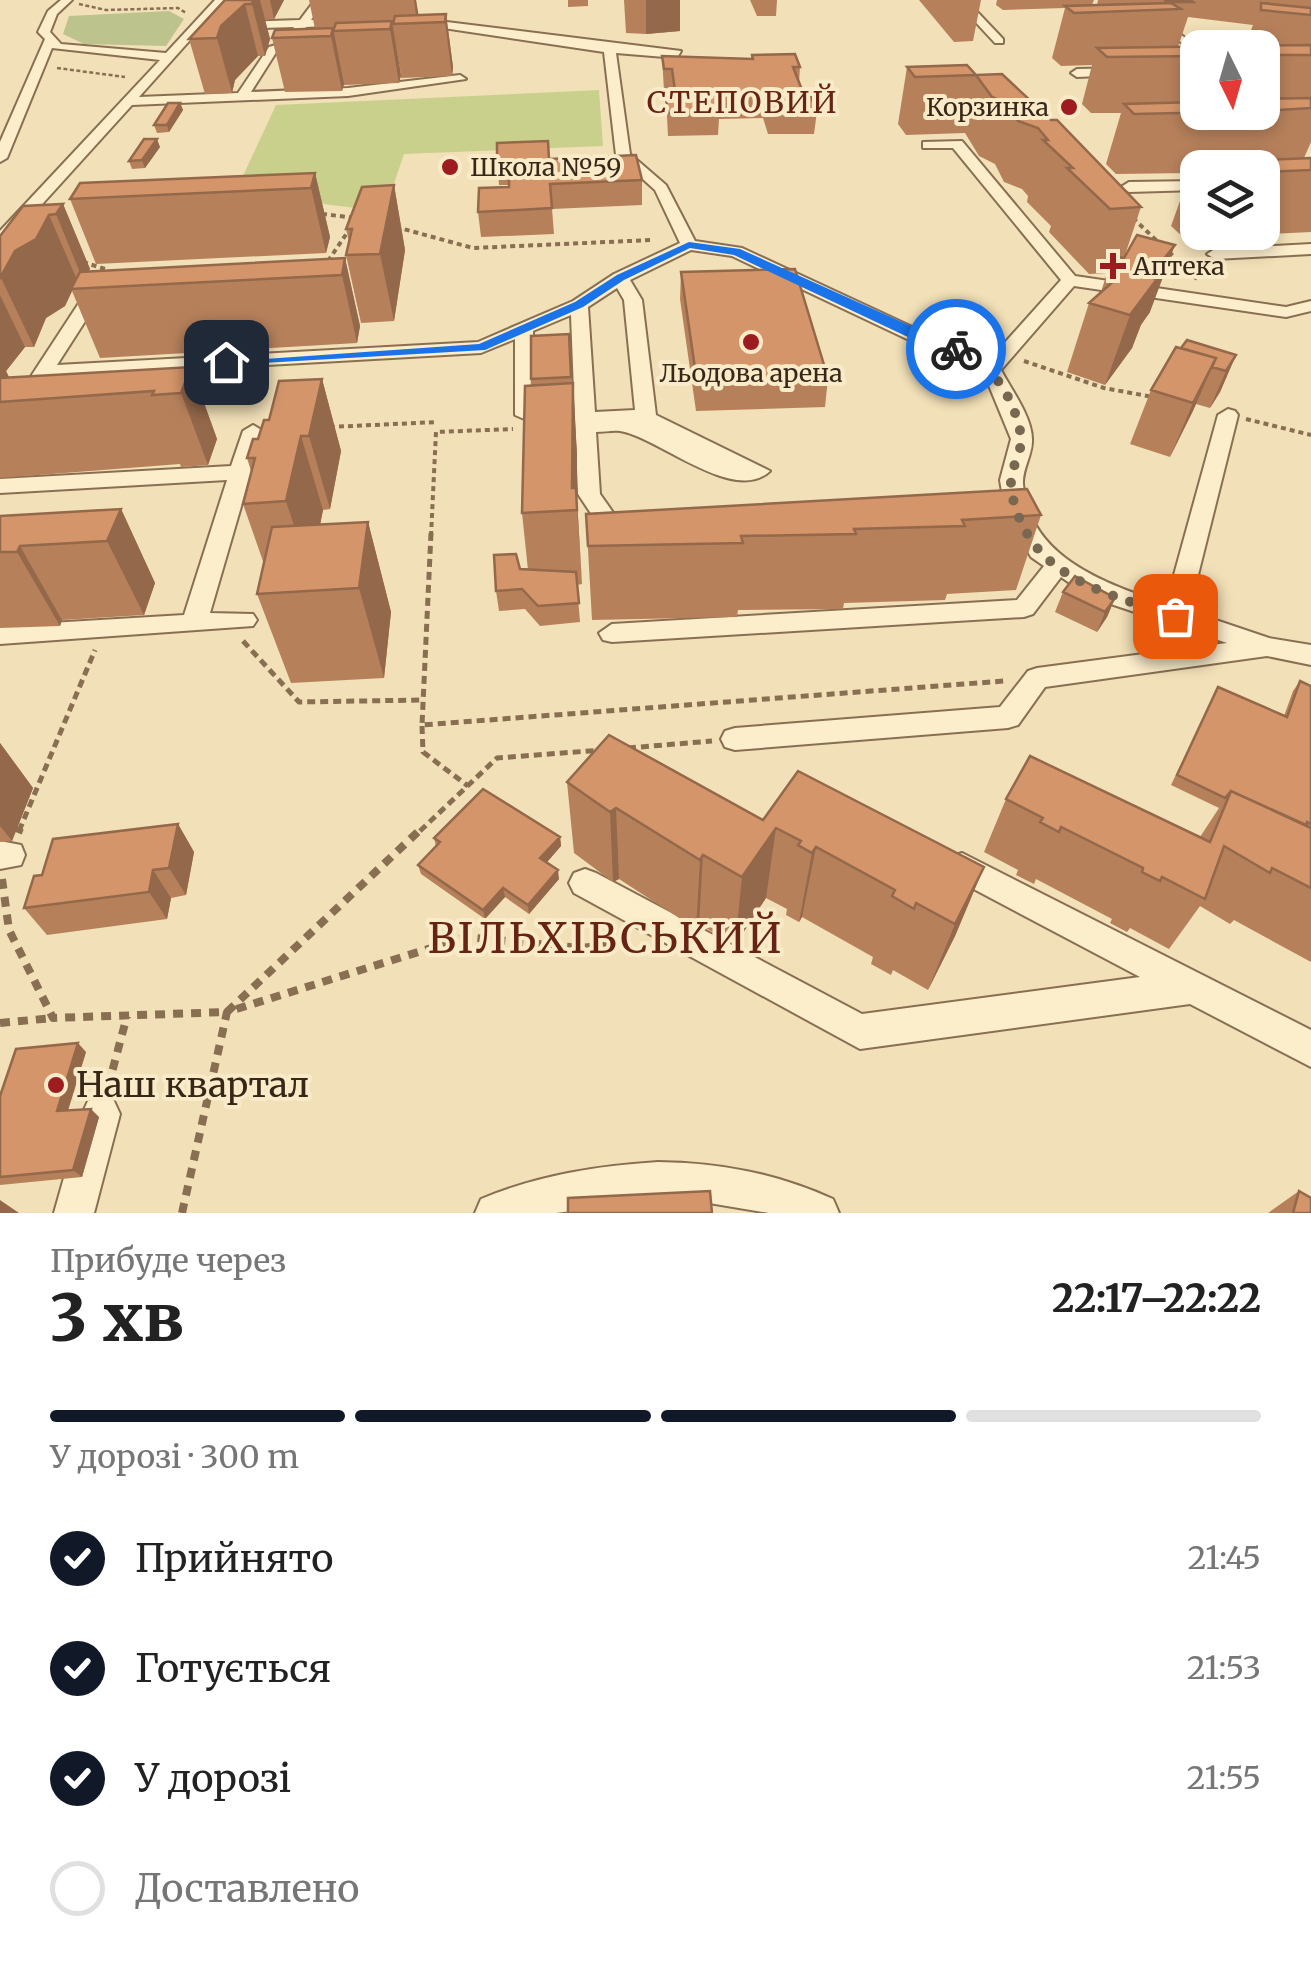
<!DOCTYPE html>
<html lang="uk">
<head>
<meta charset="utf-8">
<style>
  body { margin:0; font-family:Merriweather,serif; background:#f6f6f6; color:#222; height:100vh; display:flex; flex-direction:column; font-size:38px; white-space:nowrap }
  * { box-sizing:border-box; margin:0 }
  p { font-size:32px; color:#767676 }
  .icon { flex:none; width:55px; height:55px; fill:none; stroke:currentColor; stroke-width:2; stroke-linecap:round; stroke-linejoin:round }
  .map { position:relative; height:1213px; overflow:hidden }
  .sheet { display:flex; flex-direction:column; background:#fff; flex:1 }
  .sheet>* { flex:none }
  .needle { width:65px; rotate:175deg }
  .controls { position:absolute; left:1180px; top:30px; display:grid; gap:20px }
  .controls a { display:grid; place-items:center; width:100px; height:100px; border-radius:20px; background:#fff; box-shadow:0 5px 15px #0003; font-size:50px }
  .pin { position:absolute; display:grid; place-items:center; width:85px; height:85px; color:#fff; margin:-42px; border-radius:20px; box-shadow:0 5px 15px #0006 }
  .courier { position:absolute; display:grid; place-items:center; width:100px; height:100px; margin:-50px; border:8px solid #1a73e8; border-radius:50%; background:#fff; color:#222; box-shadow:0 2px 12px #0007 }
  .summary em { font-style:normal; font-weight:800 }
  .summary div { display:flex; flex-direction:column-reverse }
  .summary { display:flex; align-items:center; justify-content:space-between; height:170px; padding:0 50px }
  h1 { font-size:65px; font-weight:800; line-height:75px }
  .bar { display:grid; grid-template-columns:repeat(4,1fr); gap:15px 10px; align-content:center; height:120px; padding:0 50px }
  .bar i { height:12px; border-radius:8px; background:#e0e0e0 }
  .bar .on { background:#111827 }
  .bar p { grid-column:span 4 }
  ol { padding:0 50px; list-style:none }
  li { display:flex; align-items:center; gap:30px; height:110px }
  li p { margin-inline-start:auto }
  li .icon { padding:10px; border-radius:50%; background:#111827; color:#fff; stroke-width:4 }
  li:last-child { color:#767676 }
  li i { width:55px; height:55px; border:5px solid #e0e0e0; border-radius:50% }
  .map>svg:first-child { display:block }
  .green { fill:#c9d08c }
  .cemetery { fill:#bdc38c }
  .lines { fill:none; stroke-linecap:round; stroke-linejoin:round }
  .minor-casing { stroke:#896f52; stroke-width:4 }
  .path-far3 { stroke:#896f52; stroke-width:2.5; stroke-dasharray:4 2.5; stroke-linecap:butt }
  .path-far2 { stroke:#896f52; stroke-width:4; stroke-dasharray:5 4; stroke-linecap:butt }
  .path-far1 { stroke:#896f52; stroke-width:5; stroke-dasharray:8 5; stroke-linecap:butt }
  .path { stroke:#896f52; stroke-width:8; stroke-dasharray:10 8; stroke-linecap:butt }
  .minor { fill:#fcedcb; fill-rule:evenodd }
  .wall { fill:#b6805b; fill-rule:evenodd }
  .shaded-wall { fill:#94684a }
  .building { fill:#d4956a; stroke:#94684a; stroke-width:2.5 }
  .route { fill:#1a73e8 }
  .done { stroke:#786851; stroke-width:10; stroke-dasharray:0 18 }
  .poi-dot { fill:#9d1c1f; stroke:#f9eac8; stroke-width:4 }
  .labels { text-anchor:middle; stroke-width:8; stroke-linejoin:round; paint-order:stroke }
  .far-poi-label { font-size:25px; fill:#362719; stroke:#f9eac8; text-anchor:start }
  .far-quarter-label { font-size:30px; letter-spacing:2.5px; fill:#672414; stroke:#f9eac8 }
  .near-poi-label { font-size:35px; fill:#362719; stroke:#f9eac8; text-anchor:start }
  .near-quarter-label { font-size:42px; letter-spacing:2.5px; fill:#672414; stroke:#f9eac8 }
</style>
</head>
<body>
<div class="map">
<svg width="1311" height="1213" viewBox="0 0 1311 1213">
  <rect width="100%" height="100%" fill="#f2e0b8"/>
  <!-- green -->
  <path class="green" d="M599 90 603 146 404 154 385 210C337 207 285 201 242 178L276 105Z"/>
  <!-- cemetery -->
  <path class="cemetery" d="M169 11 184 19 166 46 84 44 63 34 69 16Z"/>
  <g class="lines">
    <defs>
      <path id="minor" d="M61 0H72L57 14 50 32 61 44 166 53 215 0H226L206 23 300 20 315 0H325L311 20H348L344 25 306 27 291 47 277 51 251 92 348 88 460 75 466 79 348 96 132 105 6 244 0 246V231L160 60 52 48 7 158 0 162V142L45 39 38 32 48 11ZM294 27 283 43 269 47 238 93 139 97 199 30Z
        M955 0H966L1003 39V43H995Z
        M1146 0H1156L1153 11 1157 16 1198 48V56L1143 11Z
        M414 18 681 51 677 58 616 53 630 154 666 185 695 241 742 248 921 331 984 351 991 358 1061 280 953 148H923V142L962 141 1075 276 1286 307 1311 301V311L1286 317 1074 286 1001 370C1011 389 1032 417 1032 439 1033 454 1022 469 1023 484 1029 558 1106 584 1166 604L1218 415 1228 409 1235 411 1238 415 1189 611 1269 638 1311 645V665L1267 656 1045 687 1018 725 1008 728 735 750 725 747 721 739 725 731 735 728 1000 707 1028 671 1037 668 1227 643 1090 597 1061 577 1033 614 1024 617 612 642 603 640 599 633 612 624 1017 600 1044 566 1031 557 1005 510 1000 480 1011 439 983 371 970 359 907 339 732 256 691 250 630 280 642 300 656 415 770 471C734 505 658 437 620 431 613 430 604 432 596 432L600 494 624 528 612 536 604 533 578 494 571 315 533 331 535 410 539 415 529 421 515 415V339L481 353 50 377 37 397 0 401V389L24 387 92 283 98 282 107 287 57 365 478 342 573 301 614 274 680 243 655 190 616 155 604 52 410 23ZM617 288 624 300 635 410 595 412 588 307Z
        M1127 68 1123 75 1077 77 1071 73 1077 69Z
        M1198 181V190L1129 192 1121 187 1129 182Z
        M1311 244V254L1215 259 1207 254 1215 249Z
        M253 425 263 431 210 613 253 614 257 620 253 626 0 644V626L184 615 227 480 0 493V479L231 466 243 431Z
        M0 841 21 845 25 855 21 865 0 869Z
        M962 853 1311 1030V1067L1190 1004 860 1049 574 893 569 883 574 873 585 869 596 873 862 1014 1140 977 951 877 946 867 951 857Z
        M101 1095 114 1101 120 1114 94 1213H54L82 1114 88 1101Z
        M658 1162C721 1163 775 1173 833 1199L839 1213H769L703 1202 658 1200 556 1213H475L481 1199C539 1175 596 1166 658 1162Z"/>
    </defs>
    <!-- minor casing -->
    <use href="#minor" class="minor-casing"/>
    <!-- path-far3 -->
    <path class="path-far3" d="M79 4 106 10 178 8 186 13
      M57 68 125 77"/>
    <!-- path-far2 -->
    <path class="path-far2" d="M322 214 356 218
      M1133 218 1157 241
      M396 227 473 248 652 240
      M1169 252 1197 279
      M328 261 349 230
      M83 262 105 269
      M1024 361 1104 388 1153 397
      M1246 419 1311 435
      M330 427 437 422
      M431 536 436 432 513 429"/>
    <!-- path-far1 -->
    <path class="path-far1" d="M431 533 422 725 1004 681
      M243 641 299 702 423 700
      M422 726 423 752 468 786
      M628 748 712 741
      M19 831 95 650
      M420 831 497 758 602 750"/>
    <!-- path -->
    <path class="path" d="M18 833 20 828
      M2 879 9 930 53 1018 227 1012 422 828
      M0 1023 53 1018
      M108 1087 127 1016
      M182 1213 227 1012 466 937 579 948 635 943"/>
    <!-- minor -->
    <use href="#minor" class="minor"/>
  </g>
  <!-- wall -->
  <path class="wall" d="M225 0H284L274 19 265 20 270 39 265 56H258L235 80 232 93 205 94 189 39Z
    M309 0H416L418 15 446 14 453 67 452 76 401 78 395 40 401 75 399 83 344 85V84L342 91 285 92 272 38 315 29Z
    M568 0H588V6L568 7Z
    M624 0H680V31L646 34 626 33Z
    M750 0H777L776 16H757Z
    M919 0H981L973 41 954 42Z
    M997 0H1094L1092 5H1097L1098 0H1311V142L1304 158H1311V232L1184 238 1171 226 1190 173 1116 174 1106 164 1121 113H1091L1082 104 1092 65 1061 66 1052 58 1065 8 1003 10 996 5ZM1188 17 1253 25 1245 46 1178 47ZM1262 48V112H1198V56ZM1198 168H1262V232H1198Z
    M752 55 800 67 799 83 804 95 817 111 814 134H768L763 118 719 119 718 135 668 136 666 98H672L671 91H664L662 56 751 59Z
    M907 67 976 75 1141 207 1124 258 1150 312 1141 324 1132 348 1105 385 1067 372 1089 303 1101 292 1107 273 1089 274 1049 232 1051 226 1027 202 1028 196 1022 189 1004 182 995 164 979 156 965 133 906 135 898 124Z
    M180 103 183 110 169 132 157 133 154 125Z
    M160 147 145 168 132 169 129 161Z
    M549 159 642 180V205L552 209 554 234 481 237 478 212 509 187V185H499L497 161Z
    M315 173 330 237 326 253 96 264 70 199Z
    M394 185 405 250 394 321 361 323 346 255 349 241 346 229Z
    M63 204 90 269 88 272 345 258 360 326 357 343 100 358 72 291 65 306 46 318 34 347H25L6 371 9 378 191 367 217 439 208 465 181 467 180 464 0 478V236Z
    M681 272 828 378 825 407 696 411 680 299Z
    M569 334 577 455V500L582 584 577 585 580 622 540 626 525 609 499 611 496 591 520 569 528 570 522 513 531 379Z
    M1236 355 1220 392 1210 408 1196 404 1170 457 1130 444 1151 390Z
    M322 379 341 451 330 509 323 510 320 525 368 522 391 612 384 678 291 683 257 594 264 564 243 504 251 471 247 458 269 420Z
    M121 509 155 583 144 615 62 620 60 626 0 628V516Z
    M586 514 1041 515 1016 590 947 594 945 600 844 603 843 609 738 610 737 617 592 620Z
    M1063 592 1115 598 1107 617 1097 632 1055 612Z
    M1300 681 1311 686V962L1234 920 1230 924 1200 906 1169 949 1130 928 1127 932 1110 923 1112 919 1036 879 1034 884 1016 875 1018 870 984 852 1006 799 1200 837 1219 808 1171 785 1218 687 1284 716 1293 691Z
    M0 743 33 788 12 841 0 842Z
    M567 782 763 820 984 867 955 936 928 990 893 970 891 975 871 964 873 957 802 917 799 922 786 915 787 909 766 898 735 945 699 924 696 929 619 879 613 882 574 853Z
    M178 824 194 852 186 895 171 898 167 919 47 935 24 908 42 875Z
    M560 837 561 846 547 862 559 879 529 914 505 897 485 919 421 874 418 865 436 846 434 838Z
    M86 1052 68 1111 99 1117 82 1177 0 1185V1096Z
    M1299 1191 1311 1213H1268Z"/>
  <!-- shaded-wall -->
  <path class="shaded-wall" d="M253 0H260L270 39 265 56 252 4Z
    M270 0H284L274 19Z
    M414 0H416L420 23H417Z
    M646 0H680V31L646 34Z
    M245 4 258 56 235 80 232 93 217 38 221 26Z
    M446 14 453 67 452 76 445 22Z
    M392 21 401 75 399 83 390 29Z
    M333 28 344 84 342 91 331 36Z
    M180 103 183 110 169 132 167 125Z
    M157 139 160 147 145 168 142 160Z
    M315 173 330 237 326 253 311 188Z
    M394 185 405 250 394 321 380 254Z
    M63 204 90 269 83 280 56 214Z
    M49 215 77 280 71 289 72 291 65 306 46 318 34 347 1 278 15 251Z
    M1175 245 1150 312 1141 325 1132 348 1105 385 1130 315 1149 277Z
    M345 258 360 326 357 343 342 275Z
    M0 295 25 347 6 371 9 377 0 392Z
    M1236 355 1220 392 1210 408 1226 371Z
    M1216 358 1193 411 1170 457 1193 403Z
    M191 367 217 439 208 465 181 393Z
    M322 379 341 451 330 509 309 436Z
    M573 383 577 455V500L582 584 577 510 572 488Z
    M301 436 323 510 310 575 286 501Z
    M121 509 155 583 144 615 107 541Z
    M368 522 391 612 384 678 359 588Z
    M20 546 62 620 60 626 17 552Z
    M1115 598 1107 617 1097 632 1105 612Z
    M0 743 33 788 12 841 0 826Z
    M616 808 619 879 613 882 610 812Z
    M178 824 194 852 186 895 169 868Z
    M776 828 766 898 735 945 742 877Z
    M560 837 561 846 542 868 540 858Z
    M816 847 802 917 799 922 812 853Z
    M703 855 699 924 696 929 700 860Z
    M984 867 955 936 928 990 955 924Z
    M153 870 171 898 167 919 149 892Z
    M558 870 559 879 529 914 528 905Z
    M503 888 505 897 485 919 483 910Z
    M78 1043 86 1052 65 1119 57 1111Z
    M91 1109 99 1117 82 1177 73 1170Z
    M0 1200 19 1213H0Z"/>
  <!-- building -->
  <path class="building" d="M225 0H253L252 4H245L221 26 217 38 189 39Z
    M1165 0H1190L1193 2H1168Z
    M1171 3 1181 9 1074 13 1065 6Z
    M1261 3 1311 8V15L1261 10Z
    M446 14 445 22 393 24 395 16Z
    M392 21 390 29 333 31 336 23Z
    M333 28 331 36 272 38 275 30Z
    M1311 45V55H1262V48H1198V56L1107 57 1097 48Z
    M795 54 800 67H793L804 95H810L817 111H770L765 95 716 96 719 112 668 113 666 98H676L672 69H664L662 56 753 59 752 55Z
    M967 65 976 75 1002 74 1051 120H1057L1141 207 1110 209 1067 168H1073L1043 140H1048L1038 128 1018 121 1008 104 992 97 976 75 915 77 907 67Z
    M1311 98V108L1262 111V99Z
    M1198 102V112H1226L1134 114 1124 104Z
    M168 103H180L167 125H154Z
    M144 139H157L142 160 129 161Z
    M548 141 549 159 636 155 642 180 550 184 552 208 478 212 479 188 509 187V160L497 161V143Z
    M1311 158V170L1262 172V168H1199L1194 163Z
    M315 173 311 188 70 199 80 183Z
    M394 185 380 254 346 255 352 229H346L362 187Z
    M63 204 56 214 49 215 36 239 15 251 0 278V236L23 206Z
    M1137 235 1175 245 1149 277 1157 279 1130 315 1089 303 1116 279 1109 277 1117 268 1110 266 1118 257 1124 258Z
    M345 258 342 275 71 289 80 272Z
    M795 269 828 378 697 382 681 272Z
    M569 334 571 377 531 379V336Z
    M1187 340 1236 355 1226 371 1212 367 1216 358 1181 348Z
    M1176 347 1216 358 1193 403 1151 390Z
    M191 367 181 393 152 395 154 391 0 402V378Z
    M322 379 309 436H301L286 501 243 504 255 458H247L253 439H258L264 420H269L279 381Z
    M573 383 572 488H576L577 510 522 513 525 386Z
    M1027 489 1041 515 962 520 965 526 854 529 856 534 741 536 743 543 588 546 586 514Z
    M121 509 107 541 20 546 17 552H0V516Z
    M368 522 359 588 257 594 272 527Z
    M516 554 520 569 576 572 579 603 538 606 522 589 496 591 494 555Z
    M1075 576 1115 598 1105 612 1063 592Z
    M1300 681 1311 686V824L1307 822 1306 825 1231 791 1225 798 1177 775 1218 687 1287 717Z
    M609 735 763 820 798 771 984 867 955 924 916 903 914 909 892 896 895 890 816 847 812 853 798 845 801 841 776 828 742 877 703 855 700 860 616 808 610 812 567 782Z
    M1030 756 1210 842 1231 791 1311 828V888L1272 868 1270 873 1224 846 1205 899 1162 877 1160 881 1142 872 1143 868 1061 827 1059 832 1040 822 1043 818 1006 799Z
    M483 789 560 837 540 858 558 870 528 905 503 888 483 910 418 865 440 842 434 838Z
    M178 824 169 868 153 870 149 892 24 908 34 876 42 875 53 839Z
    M78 1043 57 1111 91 1109 73 1170 0 1177V1096L16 1049Z
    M710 1191 712 1213H568V1198Z
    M1299 1191 1311 1198V1213H1293Z"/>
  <!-- route -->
  <path class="route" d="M689 242 740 249 962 349 956 352 910 338 734 255 690 248 624 280 583 307 485 350 226 365 220 362 479 344 575 302 617 275Z"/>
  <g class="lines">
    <!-- done -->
    <path class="done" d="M956 349C991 360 1015 399 1021 436 1023 450 1012 465 1011 480 1010 502 1024 534 1039 550 1072 588 1130 601 1175 616"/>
  </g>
  <!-- markers -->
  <g class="poi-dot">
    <circle cx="1069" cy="107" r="10"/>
    <circle cx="450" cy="167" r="10"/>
    <path d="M1108 251h10v10h10v10h-10v10h-10v-10h-10v-10h10z"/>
    <circle cx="751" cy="342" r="10"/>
    <circle cx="56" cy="1085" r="10"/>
  </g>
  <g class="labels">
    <!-- far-poi labels -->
    <g class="far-poi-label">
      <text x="1049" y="116" text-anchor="end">Корзинка</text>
      <text x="470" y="176">Школа №59</text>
      <text x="1133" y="275">Аптека</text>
      <text x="751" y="382" text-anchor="middle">Льодова арена</text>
    </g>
    <!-- far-quarter labels -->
    <g class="far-quarter-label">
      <text x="743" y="113">СТЕПОВИЙ</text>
    </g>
    <!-- near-poi labels -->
    <g class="near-poi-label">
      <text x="76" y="1097">Наш квартал</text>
    </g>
    <!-- near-quarter labels -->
    <g class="near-quarter-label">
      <text x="606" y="953">ВІЛЬХІВСЬКИЙ</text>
    </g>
  </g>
</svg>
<div class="controls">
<a><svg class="needle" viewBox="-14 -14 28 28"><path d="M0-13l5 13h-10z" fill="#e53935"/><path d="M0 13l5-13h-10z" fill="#767676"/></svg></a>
<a><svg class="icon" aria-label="layers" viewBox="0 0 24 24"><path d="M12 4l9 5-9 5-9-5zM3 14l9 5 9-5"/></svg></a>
</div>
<div class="pin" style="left:1175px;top:616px;background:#ea580c"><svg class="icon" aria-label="bag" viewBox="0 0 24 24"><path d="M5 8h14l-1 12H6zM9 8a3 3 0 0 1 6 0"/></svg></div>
<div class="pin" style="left:226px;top:362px;background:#1f2937"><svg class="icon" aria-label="home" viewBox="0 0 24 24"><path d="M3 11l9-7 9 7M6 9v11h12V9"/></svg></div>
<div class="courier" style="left:956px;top:349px"><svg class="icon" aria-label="bike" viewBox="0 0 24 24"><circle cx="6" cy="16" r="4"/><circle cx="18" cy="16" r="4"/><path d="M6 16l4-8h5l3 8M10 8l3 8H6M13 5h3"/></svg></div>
</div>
<section class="sheet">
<div class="summary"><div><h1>3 хв</h1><p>Прибуде через</p></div><em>22:17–22:22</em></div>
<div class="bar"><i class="on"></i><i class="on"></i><i class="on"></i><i></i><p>У дорозі · 300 m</p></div>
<ol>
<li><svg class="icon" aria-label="check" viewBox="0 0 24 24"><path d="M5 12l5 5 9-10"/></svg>Прийнято<p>21:45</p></li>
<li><svg class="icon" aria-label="check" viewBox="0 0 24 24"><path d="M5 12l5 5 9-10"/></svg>Готується<p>21:53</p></li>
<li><svg class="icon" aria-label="check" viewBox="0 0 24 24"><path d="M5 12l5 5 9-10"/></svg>У дорозі<p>21:55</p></li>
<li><i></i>Доставлено</li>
</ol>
</section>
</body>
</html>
